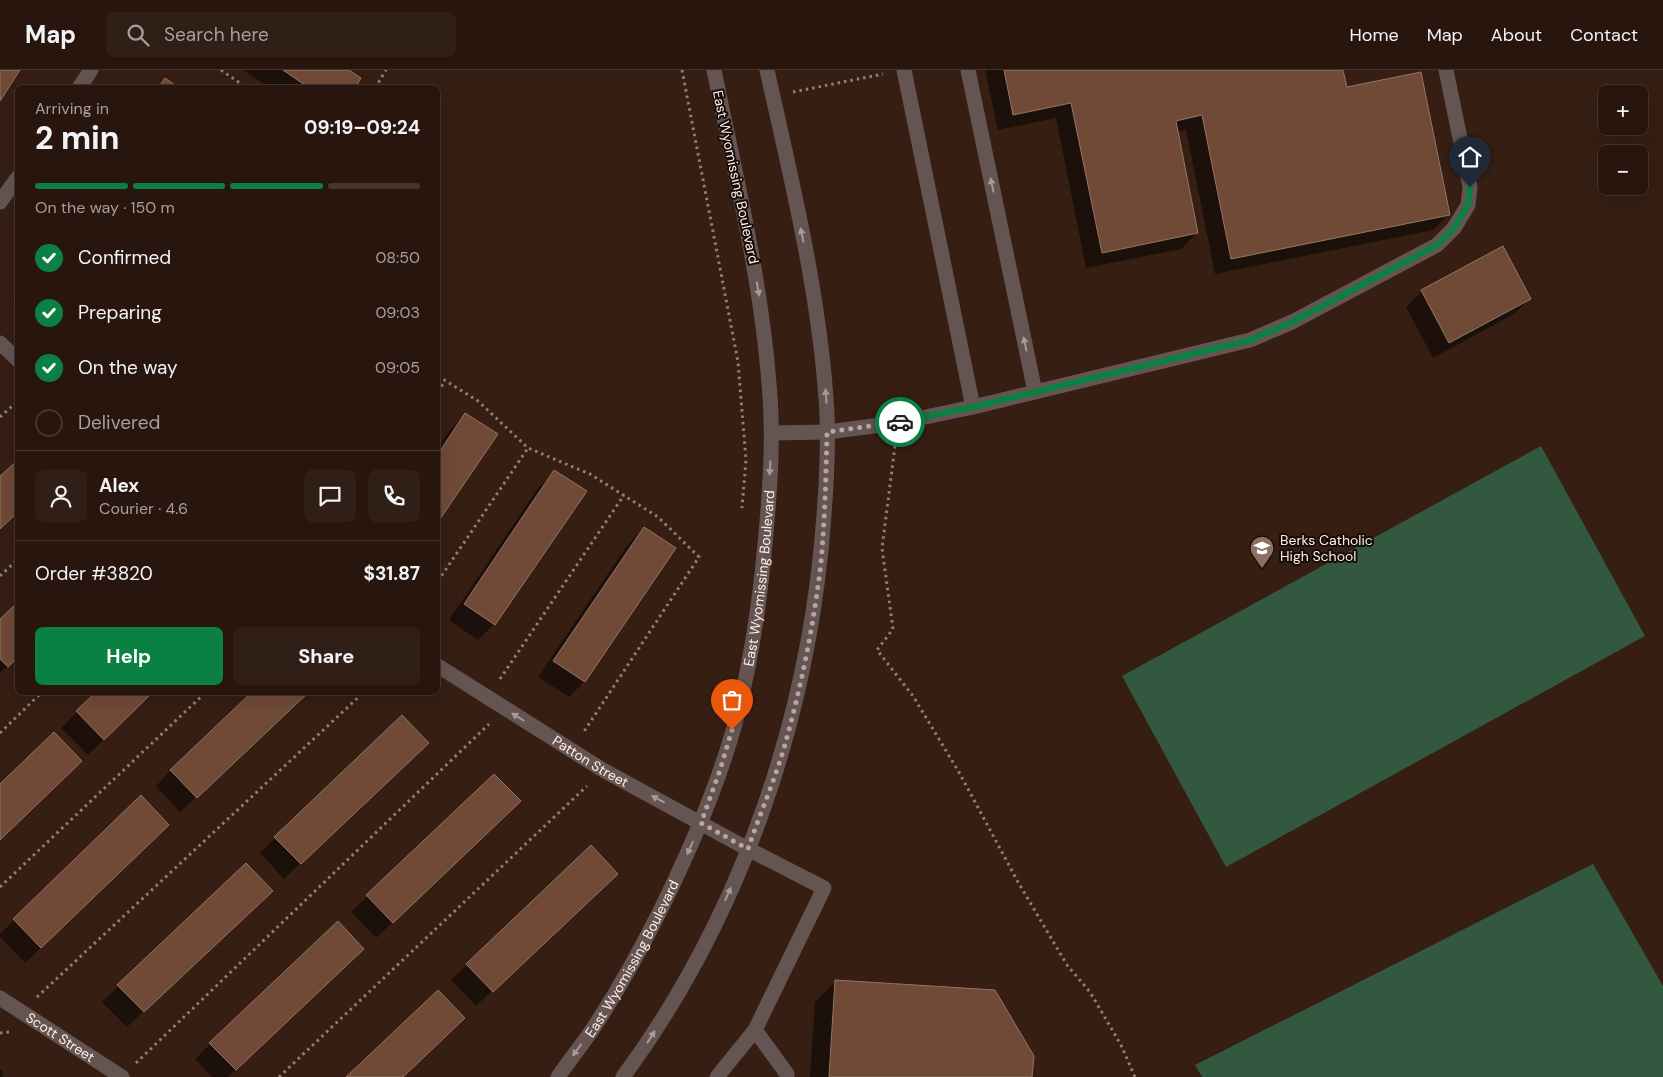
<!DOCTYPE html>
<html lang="en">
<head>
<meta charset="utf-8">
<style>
  body { margin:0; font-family:"DM Sans",sans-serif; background:#301f17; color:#f1f3f6; height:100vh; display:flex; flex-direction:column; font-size:19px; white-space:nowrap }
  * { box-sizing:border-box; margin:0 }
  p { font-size:16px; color:#a59f9e }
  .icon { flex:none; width:28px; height:28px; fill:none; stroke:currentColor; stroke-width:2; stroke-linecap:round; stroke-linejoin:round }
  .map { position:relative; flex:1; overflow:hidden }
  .panel { position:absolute; left:15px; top:15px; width:425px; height:610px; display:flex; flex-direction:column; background:#28160e; border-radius:8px; box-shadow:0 5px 20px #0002,0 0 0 1px #44352e }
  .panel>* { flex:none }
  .tools { position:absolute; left:1598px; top:15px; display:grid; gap:10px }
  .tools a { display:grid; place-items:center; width:50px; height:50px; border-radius:8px; background:#28160e; box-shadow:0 5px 20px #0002,0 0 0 1px #44352e; font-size:25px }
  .pin { position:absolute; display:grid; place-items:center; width:42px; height:42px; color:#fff; margin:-51px -21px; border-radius:50% 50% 50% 0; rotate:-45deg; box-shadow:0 0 5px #0007 }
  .pin .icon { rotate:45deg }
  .courier { position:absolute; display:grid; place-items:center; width:50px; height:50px; margin:-25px; border:4px solid #0b8043; border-radius:50%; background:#fff; color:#222; box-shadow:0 1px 6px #0007 }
  .headline em { font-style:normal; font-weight:700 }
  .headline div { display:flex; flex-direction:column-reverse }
  .headline { display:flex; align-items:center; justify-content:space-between; height:85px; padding:0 20px }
  h1 { font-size:32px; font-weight:700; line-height:38px }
  .bar { display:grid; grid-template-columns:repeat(4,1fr); gap:8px 5px; align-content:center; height:60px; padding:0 20px }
  .bar i { height:6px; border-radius:4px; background:#44352e }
  .bar .selected { background:#0b8043 }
  .bar p { grid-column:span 4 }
  .line { display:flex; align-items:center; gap:12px; padding:0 20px; border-top:1px solid #44352e }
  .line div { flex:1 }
  .round { display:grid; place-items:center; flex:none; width:52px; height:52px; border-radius:8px; background:#301f17 }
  ol { padding:0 20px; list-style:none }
  li { display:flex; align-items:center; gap:15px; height:55px }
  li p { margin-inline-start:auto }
  li .icon { padding:5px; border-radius:50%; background:#0b8043; color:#fff; stroke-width:4 }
  li:last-child { color:#a59f9e }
  li i { width:28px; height:28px; border:2px solid #44352e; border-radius:50% }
  .cta { display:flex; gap:10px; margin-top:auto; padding:10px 20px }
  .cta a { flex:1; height:58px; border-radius:8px; background:#0b8043; color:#fff; font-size:20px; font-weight:700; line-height:58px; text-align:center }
  .cta a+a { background:#301f17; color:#f1f3f6 }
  header { display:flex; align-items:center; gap:30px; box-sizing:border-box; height:70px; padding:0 25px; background:#28160e; border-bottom:1px solid #44352e }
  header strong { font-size:24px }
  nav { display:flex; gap:28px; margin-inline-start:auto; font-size:18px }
  .search { width:350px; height:45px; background:#301f17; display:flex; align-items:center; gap:12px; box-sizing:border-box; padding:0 18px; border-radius:8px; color:#a59f9e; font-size:19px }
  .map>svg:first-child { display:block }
  .pitch { fill:#32583f }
  .shadow { fill:#0007 }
  .building { fill:#714a37; stroke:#937567 }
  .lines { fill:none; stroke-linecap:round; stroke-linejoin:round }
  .path { stroke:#937f75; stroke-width:3; stroke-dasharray:2.5 4; stroke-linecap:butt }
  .minor { stroke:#645553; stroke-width:15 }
  .oneway { fill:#aa9a95 }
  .done { stroke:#b9a59c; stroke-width:5; stroke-dasharray:0 9 }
  .route { stroke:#0b8043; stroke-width:6 }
  .labels { text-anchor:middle; stroke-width:4; stroke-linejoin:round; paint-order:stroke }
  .street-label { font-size:14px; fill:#ffeee6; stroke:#160c07 }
  .poi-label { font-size:14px; fill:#ffeee6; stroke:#160c07; text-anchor:start }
</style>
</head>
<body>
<header>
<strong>Map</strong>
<div class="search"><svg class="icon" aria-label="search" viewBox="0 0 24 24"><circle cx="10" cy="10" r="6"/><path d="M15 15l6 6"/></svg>Search here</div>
<nav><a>Home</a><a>Map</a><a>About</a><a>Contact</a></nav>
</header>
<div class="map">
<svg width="1663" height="1007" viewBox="0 0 1663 1007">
  <rect width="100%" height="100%" fill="#361e13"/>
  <!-- pitch -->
  <path class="pitch" d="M1541 376 1645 566 1226 797 1122 606Z
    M1593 794 1663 916V1007H1202L1195 995Z"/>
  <!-- shadow -->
  <path class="shadow" d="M243 0H347L353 18H270Z
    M985 0H1342L1346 19 1448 145 1433 160 1215 204 1186 60 1177 62 1197 163 1181 179 1086 198 1056 48 998 60Z
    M18 221V230L13 227Z
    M1422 221 1530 228 1514 244 1433 288 1406 237Z
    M465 345 496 364 438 450V378L450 360Z
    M554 402 494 554 478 570 449 550 538 418Z
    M644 459 584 612 569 627 538 607 628 474Z
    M0 550 18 586 0 603Z
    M98 622H152L88 685 61 658Z
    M308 622 180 742 156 716 171 700Z
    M412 688 284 809 260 783 275 768Z
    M494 706 503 747 376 868 351 842Z
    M151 770 25 893 0 867V864L14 850Z
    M591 777 600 819 476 936 451 910Z
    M246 794 255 836 127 957 102 932Z
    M347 894 228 1007H212L195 989 210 974Z
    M835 912 1031 1007H810L815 932Z
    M0 1000H2L3 1007H0Z"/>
  <!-- building -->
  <path class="building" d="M0 0H20L0 31Z
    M283 0H349L361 8 355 18H309Z
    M1004 0H1343L1347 17 1421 2 1450 145 1231 189 1202 45 1176 51 1198 163 1102 183 1071 33 1013 45Z
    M165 8 179 18H158Z
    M1503 176 1531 229 1449 273 1421 220Z
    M465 343 498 364 438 452V384Z
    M18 390V442L0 459V406Z
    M554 400 587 421 495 555 464 534Z
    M644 457 676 478 585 612 553 591Z
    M18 532V587L8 597 0 589V549Z
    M96 622H153L104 670 76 641Z
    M252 622H309L197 728 170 700Z
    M402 645 429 673 301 794 274 767Z
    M54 662 82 691 0 770V714Z
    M494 704 521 731 393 853 366 825Z
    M141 725 169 755 41 878 13 849Z
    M591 775 618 804 493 922 466 894Z
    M246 793 273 821 144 942 117 915Z
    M338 851 364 879 236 1000 209 973Z
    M835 910 995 920 1034 986 1032 1007H829Z
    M438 920 465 948 403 1007H346Z"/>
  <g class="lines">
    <!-- path -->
    <path class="path" d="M221 0 247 18
      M682 0 738 292 746 390 742 438
      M375 18 386 0
      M793 22 883 4
      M438 306 478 331 528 378 590 404 658 447 699 487 583 663
      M438 322 445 311
      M0 347 18 331
      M895 376 882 478 893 559 877 580 913 626 960 704 1018 812 1067 895 1090 922 1121 975 1135 1007
      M0 506 18 489
      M438 511 528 378
      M500 609 624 425
      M0 663 42 622
      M0 817 206 622
      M37 927 364 622
      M0 963 9 962
      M136 993 489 654
      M279 1007 587 716"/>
    <!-- minor -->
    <g class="minor">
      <path d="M904 0 973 337"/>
      <path d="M968 0 1035 322"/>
      <path d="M79 18 91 0"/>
      <path d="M0 132 18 107"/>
      <path d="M0 273 18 290"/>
      <path d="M772 363 827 362 897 353 973 337 1250 270 1292 252 1437 175 1454 158 1468 135 1470 117 1446 0"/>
      <path id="s1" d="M438 596 603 700 748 779 824 818 755 960 717 1007"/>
      <path id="s2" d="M0 928 122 1007"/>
      <path d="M755 960 787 1004V1007"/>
      <path id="s3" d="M558 1007C571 988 586 970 598 951 621 915 642 877 661 839 692 776 721 710 738 642 752 586 760 530 765 474 770 421 774 367 769 314 761 208 735 104 714 0"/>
      <path d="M623 1007C742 845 810 645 824 445 827 407 829 367 826 328 818 217 791 108 767 0"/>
    </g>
  </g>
  <!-- one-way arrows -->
  <defs><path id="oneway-solid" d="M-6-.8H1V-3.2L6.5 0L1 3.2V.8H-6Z" transform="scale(1.25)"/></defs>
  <g class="oneway">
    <use href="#oneway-solid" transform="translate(992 115) rotate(-102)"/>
    <use href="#oneway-solid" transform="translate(802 165) rotate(-102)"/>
    <use href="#oneway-solid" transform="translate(758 219) rotate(80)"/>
    <use href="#oneway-solid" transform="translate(1025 274) rotate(-102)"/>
    <use href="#oneway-solid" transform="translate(826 326) rotate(-94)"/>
    <use href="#oneway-solid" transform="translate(770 398) rotate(93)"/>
    <use href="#oneway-solid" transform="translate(518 647) rotate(-148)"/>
    <use href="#oneway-solid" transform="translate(658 729) rotate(-152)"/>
    <use href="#oneway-solid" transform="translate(690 778) rotate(114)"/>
    <use href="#oneway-solid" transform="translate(728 824) rotate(-66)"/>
    <use href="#oneway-solid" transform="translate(651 967) rotate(-58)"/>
    <use href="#oneway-solid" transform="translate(577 980) rotate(126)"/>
  </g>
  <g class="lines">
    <!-- done -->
    <path class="done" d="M732 660 720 700 701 753 748 779C759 746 774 712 784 678 801 618 814 554 821 492 825 448 826 405 827 362L900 352"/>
    <!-- route -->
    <path class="route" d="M900 352 973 337 1250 270 1292 252 1437 175 1454 158 1468 135 1470 117"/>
  </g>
  <!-- icons -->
  <defs>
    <symbol id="school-pin" viewBox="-11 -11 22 30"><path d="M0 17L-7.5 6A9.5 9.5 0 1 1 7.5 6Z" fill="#8d6e63" stroke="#160c07"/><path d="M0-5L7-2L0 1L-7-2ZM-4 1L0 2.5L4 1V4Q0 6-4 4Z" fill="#fff"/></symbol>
  </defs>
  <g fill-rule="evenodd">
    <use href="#school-pin" x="1248" y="464" width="28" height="38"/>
  </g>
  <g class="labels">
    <!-- street labels -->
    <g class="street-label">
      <text transform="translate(736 107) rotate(78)" y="5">East Wyomissing Boulevard</text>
      <text dy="5" stroke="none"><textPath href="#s3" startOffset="545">East Wyomissing Boulevard</textPath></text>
      <text dy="5" stroke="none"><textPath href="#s1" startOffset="180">Patton Street</textPath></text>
      <text dy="5" stroke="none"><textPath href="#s3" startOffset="140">East Wyomissing Boulevard</textPath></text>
      <text dy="5" stroke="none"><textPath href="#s2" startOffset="72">Scott Street</textPath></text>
    </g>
    <!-- poi labels -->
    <g class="poi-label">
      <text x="1280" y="475">Berks Catholic<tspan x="1280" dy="16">High School</tspan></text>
    </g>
  </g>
</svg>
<div class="tools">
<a>+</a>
<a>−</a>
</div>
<div class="pin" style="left:732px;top:660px;background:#ea580c"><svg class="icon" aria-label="bag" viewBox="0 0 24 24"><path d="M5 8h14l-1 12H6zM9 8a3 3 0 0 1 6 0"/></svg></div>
<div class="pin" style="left:1470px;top:117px;background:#1f2937"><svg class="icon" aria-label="home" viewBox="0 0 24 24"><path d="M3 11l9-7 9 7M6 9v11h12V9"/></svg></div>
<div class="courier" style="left:900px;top:352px"><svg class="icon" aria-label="car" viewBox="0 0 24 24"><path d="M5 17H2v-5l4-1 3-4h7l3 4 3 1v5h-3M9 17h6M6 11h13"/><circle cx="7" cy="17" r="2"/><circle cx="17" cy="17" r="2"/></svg></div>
<section class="panel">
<div class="headline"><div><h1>2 min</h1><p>Arriving in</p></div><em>09:19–09:24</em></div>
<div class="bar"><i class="selected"></i><i class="selected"></i><i class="selected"></i><i></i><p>On the way · 150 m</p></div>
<ol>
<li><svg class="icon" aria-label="check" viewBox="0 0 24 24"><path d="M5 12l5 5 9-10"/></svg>Confirmed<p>08:50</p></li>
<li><svg class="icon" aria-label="check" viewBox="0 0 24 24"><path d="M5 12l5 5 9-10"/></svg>Preparing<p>09:03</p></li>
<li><svg class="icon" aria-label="check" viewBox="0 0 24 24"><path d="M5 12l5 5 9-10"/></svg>On the way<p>09:05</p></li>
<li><i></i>Delivered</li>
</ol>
<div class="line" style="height:90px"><a class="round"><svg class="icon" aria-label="person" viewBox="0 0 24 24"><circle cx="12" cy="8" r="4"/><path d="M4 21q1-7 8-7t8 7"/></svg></a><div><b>Alex</b><p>Courier · 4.6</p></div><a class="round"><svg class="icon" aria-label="chat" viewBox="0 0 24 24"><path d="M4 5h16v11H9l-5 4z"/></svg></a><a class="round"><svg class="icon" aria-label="phone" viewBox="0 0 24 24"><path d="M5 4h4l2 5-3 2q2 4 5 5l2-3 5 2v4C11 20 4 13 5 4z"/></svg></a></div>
<div class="line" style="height:65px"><div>Order #3820</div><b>$31.87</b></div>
<div class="cta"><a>Help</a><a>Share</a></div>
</section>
</div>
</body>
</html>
